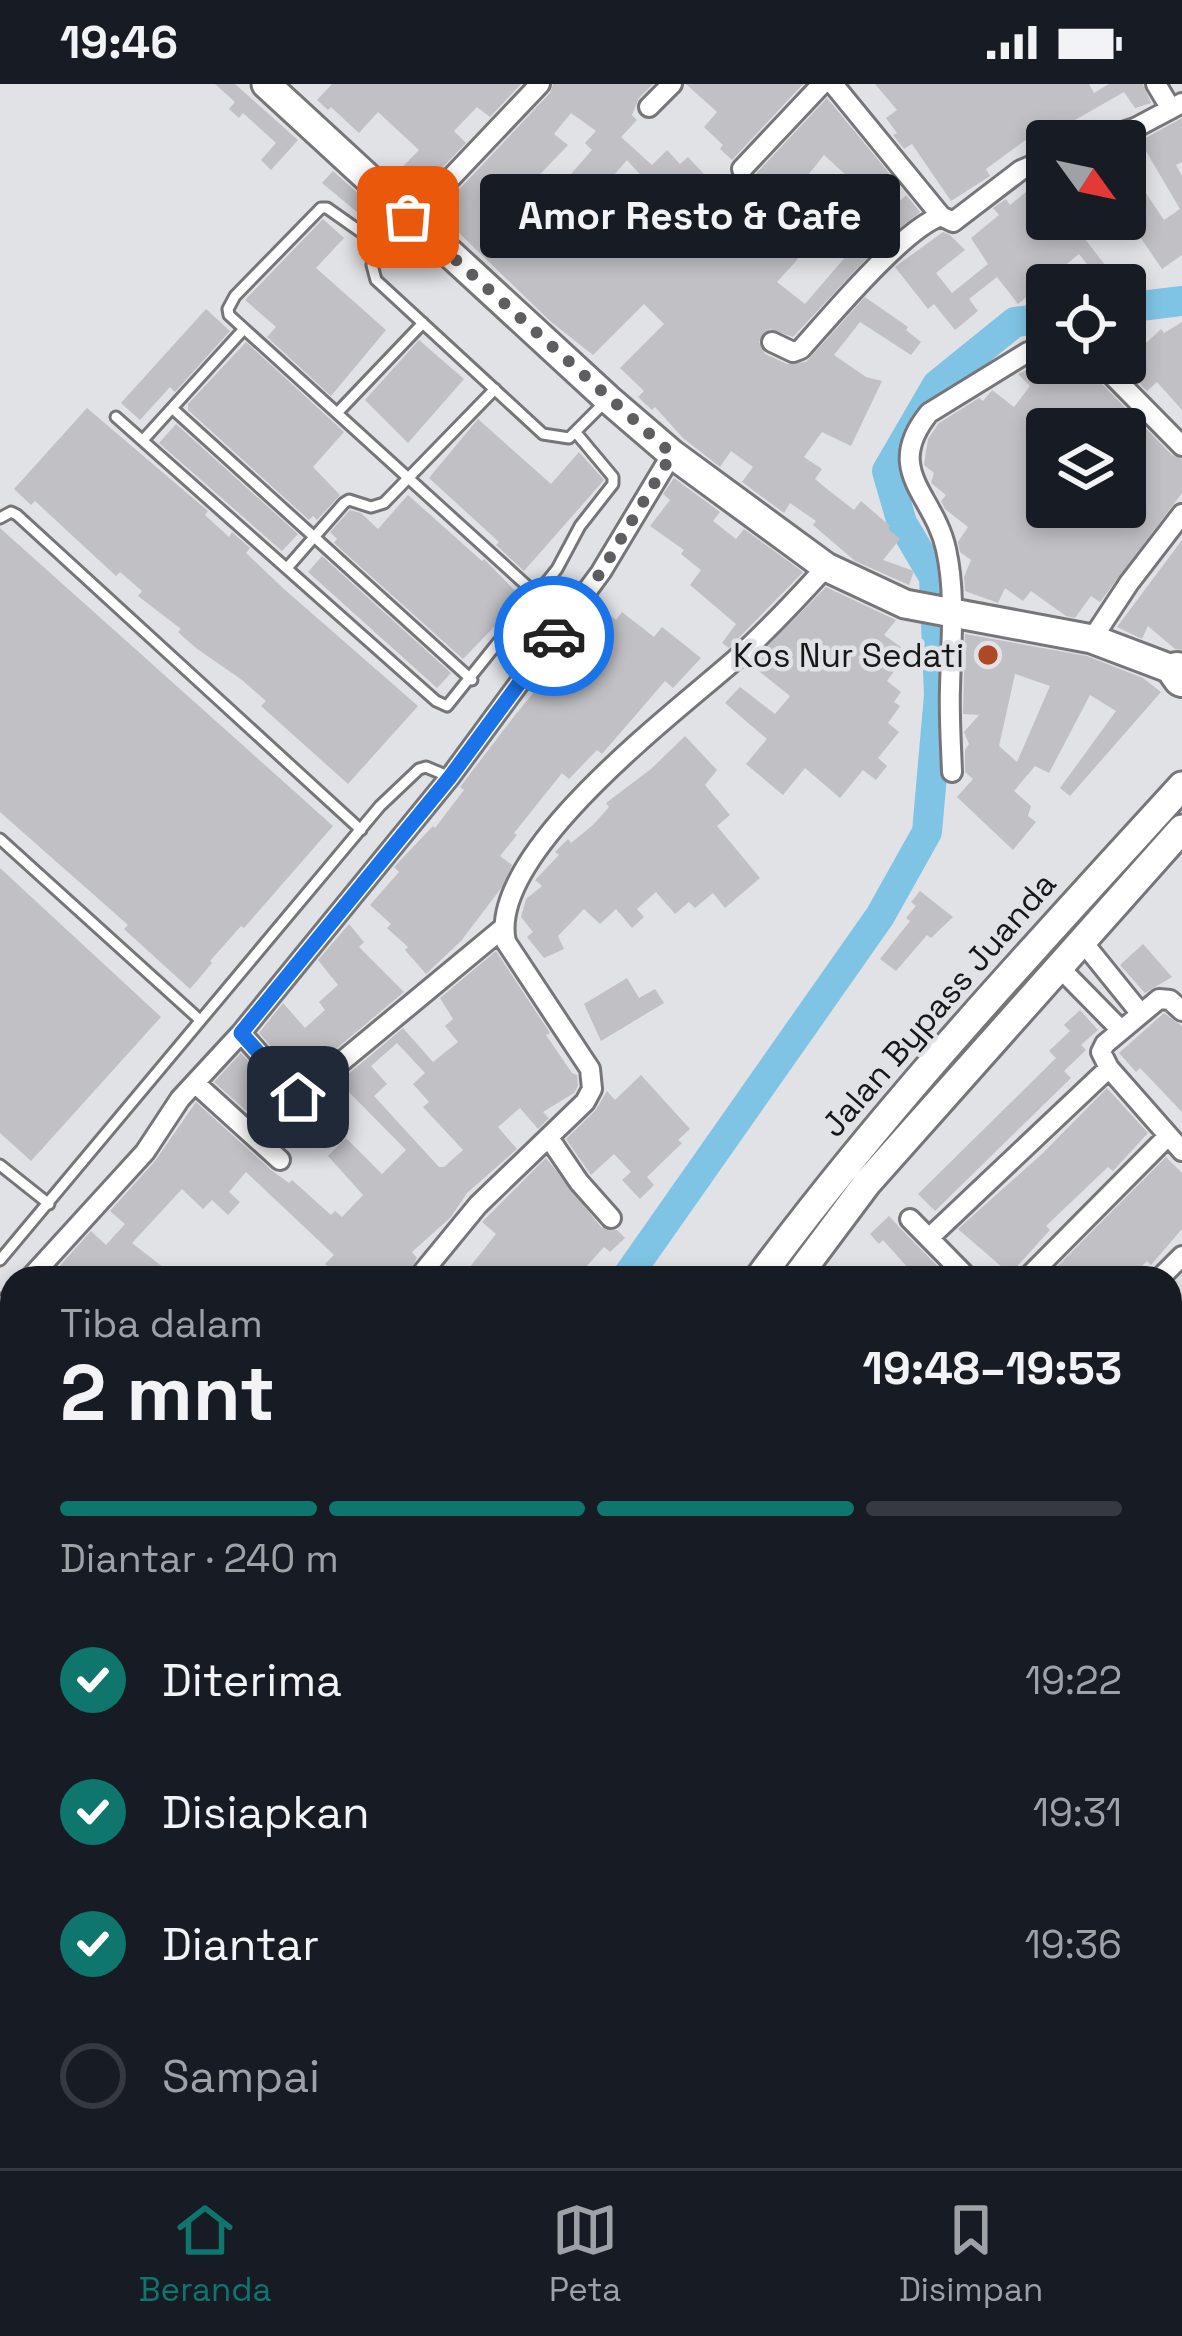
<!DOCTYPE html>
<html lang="id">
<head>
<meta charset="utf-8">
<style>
  body { margin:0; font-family:"Space Grotesk",sans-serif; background:#20242c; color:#f1f3f6; height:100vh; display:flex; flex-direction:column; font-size:45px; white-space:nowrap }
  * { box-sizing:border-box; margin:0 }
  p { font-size:39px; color:#9ea1a6 }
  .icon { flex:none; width:66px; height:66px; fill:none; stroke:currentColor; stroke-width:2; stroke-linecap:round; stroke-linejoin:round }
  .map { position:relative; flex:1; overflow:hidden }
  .details { position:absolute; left:0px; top:1182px; width:1182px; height:903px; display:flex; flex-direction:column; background:#171b24; border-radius:36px 36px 0 0; box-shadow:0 6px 18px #0003 }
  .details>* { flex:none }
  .needle { width:78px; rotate:123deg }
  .tools { position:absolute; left:1026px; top:36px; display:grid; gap:24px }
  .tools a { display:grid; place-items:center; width:120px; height:120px; border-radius:12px; background:#171b24; box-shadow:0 6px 18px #0003; font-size:60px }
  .pin { position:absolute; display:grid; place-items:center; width:102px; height:102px; color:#fff; margin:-51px; border-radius:24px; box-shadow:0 6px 18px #0006 }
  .courier { position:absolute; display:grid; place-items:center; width:120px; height:120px; margin:-60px; border:9px solid #1a73e8; border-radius:50%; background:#fff; color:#222; box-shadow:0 3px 15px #0007 }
  .bubble { position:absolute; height:84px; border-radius:12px; background:#171b24; box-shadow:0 6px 18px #0003; font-size:39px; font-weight:700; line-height:84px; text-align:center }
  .head em { font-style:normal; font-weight:700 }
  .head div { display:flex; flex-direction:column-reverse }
  .head { display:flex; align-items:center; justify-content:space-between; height:204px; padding:0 60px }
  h1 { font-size:78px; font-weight:700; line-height:90px }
  .bar { display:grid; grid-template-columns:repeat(4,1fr); gap:18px 12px; align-content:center; height:144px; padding:0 60px }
  .bar i { height:15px; border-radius:9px; background:#363941 }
  .bar .on { background:#0f766e }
  .bar p { grid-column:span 4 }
  ol { padding:0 60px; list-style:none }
  li { display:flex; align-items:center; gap:36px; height:132px }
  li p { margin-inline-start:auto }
  li .icon { padding:12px; border-radius:50%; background:#0f766e; color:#fff; stroke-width:4 }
  li:last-child { color:#9ea1a6 }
  li i { width:66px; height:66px; border:6px solid #363941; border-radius:50% }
  .status { display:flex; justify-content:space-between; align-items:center; height:84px; padding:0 60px; background:#171b24; direction:ltr }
  .status svg { height:33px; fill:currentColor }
  .tab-bar { display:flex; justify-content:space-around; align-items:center; height:168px; border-top:3px solid #363941; background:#171b24; font-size:33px; color:#9ea1a6 }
  .tab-bar a { display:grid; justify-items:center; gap:6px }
  .tab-bar .on { color:#0f766e }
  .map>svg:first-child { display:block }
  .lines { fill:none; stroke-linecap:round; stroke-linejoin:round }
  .river { stroke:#7fc4e4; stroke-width:30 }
  .building { fill:#c1c0c4; fill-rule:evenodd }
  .lane-casing { stroke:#76767a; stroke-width:15 }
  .street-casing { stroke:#76767a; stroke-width:24 }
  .secondary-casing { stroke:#76767a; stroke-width:33 }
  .highway-casing { stroke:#76767a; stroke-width:42 }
  .lane { stroke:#fff; stroke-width:9 }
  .street { stroke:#fff; stroke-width:18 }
  .secondary { stroke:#fff; stroke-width:27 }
  .highway { stroke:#fff; stroke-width:36 }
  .done { stroke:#5e5e60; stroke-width:12; stroke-dasharray:0 21.6 }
  .route { stroke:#1a73e8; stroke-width:15 }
  .poi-dot { fill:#af4824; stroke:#e1e2e6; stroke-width:4.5 }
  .labels { text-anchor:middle; stroke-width:9; stroke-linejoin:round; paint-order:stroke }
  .poi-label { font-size:33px; fill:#171718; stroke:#e1e2e6; text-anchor:end }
  .street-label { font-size:33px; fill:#171718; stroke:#e1e2e6 }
</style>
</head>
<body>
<div class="status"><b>19:46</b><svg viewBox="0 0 49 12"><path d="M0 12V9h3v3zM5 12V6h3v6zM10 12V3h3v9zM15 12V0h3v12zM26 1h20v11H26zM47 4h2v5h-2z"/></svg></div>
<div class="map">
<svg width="1182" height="2084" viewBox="0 0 1182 2084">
  <rect width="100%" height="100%" fill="#e1e2e6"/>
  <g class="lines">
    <!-- river -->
    <path class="river" d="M1125 224 1182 217
      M626 1194 880 832 927 748 939 611 934 493 902 439 887 387 937 301 1015 238 1047 234
      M0 1851 12 1842"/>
  </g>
  <!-- building -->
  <path class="building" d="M215 0H235L298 56 271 86 261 76 276 59 243 29 239 34 229 25 235 18Z
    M332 0H521L490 33 477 23 454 47 466 59 416 111 393 93 419 66 378 28 359 49 331 23 328 26 317 16Z
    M553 0H653L639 14 632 31 637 36 621 53 652 81 667 66 680 80 688 73 732 120 726 127 756 158 766 148 798 175 777 198 805 220 847 171 819 148 857 101 824 71 785 120 759 96 755 100 750 96 827 14 889 89 881 99 901 116 906 111 920 128 879 161 793 253 770 245 759 258 765 270 787 280 806 278 865 213 908 243 906 246 921 258 911 271 860 238 834 271 866 293 882 297 851 362 822 348 804 373 822 385 815 395 827 405 854 426 861 417 890 442 888 445 900 455 883 476 914 487 909 501 855 477 813 441 816 437 790 419 784 429 742 398 753 383 731 367 720 383 683 354 655 323 652 326 638 313 644 307 620 284 664 240 644 220 593 271 550 237 455 145 435 131 550 9ZM571 29 596 47 585 59 592 66 521 147 503 129 568 61 554 50ZM627 76 645 96 625 117 607 99Z
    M686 0H803L732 76 720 65 723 61 704 43 717 28Z
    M875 0H1089L1094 9 1109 0H1143L1151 19 1135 24 1124 8 1047 52 1046 49 1031 60 1027 55 986 85 990 92 951 117 912 60 904 65 893 51 897 49 886 34 897 26Z
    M1182 34V78L1176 81 1182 92V171L1162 185 1125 131V78L1164 136 1180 125 1140 57Z
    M333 87 372 122 363 133 322 99Z
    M1047 91V135H1069L1106 182 1095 190 1079 170 1018 220 997 193 969 215 978 227 955 246 934 220 928 225 895 183 943 148 950 151 965 166 936 189 952 209 988 180 971 154 999 131 993 124 1006 115 1010 121Z
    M323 135 344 154 316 184 386 246 331 312 267 253 276 243 245 216Z
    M206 225 230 247 175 308 170 303 140 336 121 319Z
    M1182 238V326L1157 298 1147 307 1119 279H1125V261L1135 251 1144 261 1161 245 1164 249Z
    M419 256 464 295 408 359 365 316Z
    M246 258 344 348 313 383 340 411 317 436 313 432 309 436 188 326V320Z
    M1046 277 1087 279 1090 288 1172 371 1182 375V409L1100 518 1091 512 1075 534 1066 532 1031 507 1023 517 1005 504 998 519 965 507 964 493 971 476 960 468 958 458 968 443 945 425 941 417 946 411 931 399 934 389 924 381 928 355 939 339 979 314 983 317 992 306 1014 323 1030 302 1018 290ZM1047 345H1143L1125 361V423H1047Z
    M87 324 208 427 205 431 229 453 232 448 250 464 246 469 284 505 418 622 348 700 261 622 266 617 242 596 196 564 178 548 181 545 138 512 142 507 120 488 116 492 35 417 31 421 14 405Z
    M478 335 551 400 579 368 604 396 524 487 496 461 499 458 429 394Z
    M176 340 298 450 282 467 159 359Z
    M674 394 720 428 713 437 736 455 744 445 803 488 729 564 722 559 736 540 690 501 701 486 681 470 684 466 650 442 670 416 663 410Z
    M408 411 482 477 484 475 522 514 463 575 334 459 337 455 330 448 350 426 361 429 378 445Z
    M0 444 333 742 244 844 241 842 210 877 212 879 190 905 124 845 128 841 0 728Z
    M1182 456V566L1175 565 1148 542 1142 555 1117 543Z
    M322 472 451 589 437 604 308 488Z
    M826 503 896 536 884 551 901 563 892 574 900 579 887 597 901 608 894 618 900 622 888 639 899 648 878 674 887 682 876 696 863 686 840 714 805 684 783 711 746 680 767 655 725 619 740 603 775 630 790 612 750 580Z
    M597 521 616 536 622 528 654 553 662 543 701 574 673 604 665 597 602 670 597 666 569 695 562 689 514 749 517 751 500 772 512 781 502 803 461 857 426 890 405 866 408 863 387 844 391 840 370 821 399 788 394 783 433 742 435 744 464 706 460 703 515 631 540 601 550 609 568 585 560 579 571 566 579 572 595 551 581 541Z
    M965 550 1087 572 1143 594 1161 608 1070 712 1060 704 1116 627 1090 611 1049 689 1035 682 1014 707 1031 722 1028 732 1036 738 1013 766 957 713 973 695 965 688V666L969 660 964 648 979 631 963 630ZM1015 590 1050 602 1017 678 999 662Z
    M685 652 717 686 705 701 730 731 717 742 760 794 725 824 713 809 695 824 689 818 675 830 656 808 637 825 644 833 632 844 616 825 600 840 584 825 558 852 564 865 544 874 527 853 533 848 521 833 526 815 542 802 535 796 559 771 555 768 568 755 571 759 593 741 609 723 606 719 651 685Z
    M0 784 161 933 31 1077 0 1049Z
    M920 807 953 833 931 854 927 851 896 887 880 875 910 837 906 834 916 822 911 818Z
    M349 840 364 858 359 863 404 908 300 995 259 949 283 919 305 944 325 926 319 918 338 901 318 876Z
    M1143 860 1172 893 1145 909 1120 881Z
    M496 867 550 949 546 951 572 989 577 991 578 1002 574 1009 543 1028 549 1034 538 1045 520 1024 498 1043 517 1065 467 1109 451 1133 412 1168 417 1174 405 1194H340L325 1180 334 1171 246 1088 229 1108 240 1118 228 1131 212 1116 203 1125 182 1105 132 1159 177 1194H68L57 1185 91 1147 106 1161 125 1140 110 1127 155 1077 196 1018 271 1086 289 1099 292 1096 331 1131 335 1127 342 1133 363 1111 328 1072 346 1054 382 1090 406 1066 339 998 403 944 433 978 458 958 445 942 453 935 440 914ZM397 959 425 989 413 1000 429 1018 423 1023 463 1066 444 1083H439L374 1012 387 1000 371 982Z
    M627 894 639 914 655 905 664 919 601 957 584 920Z
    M1080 926 1098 946 1081 961 1086 966 1064 987 1071 994 935 1127 918 1110 1056 974 1049 967 1070 947 1064 941Z
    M1164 929 1182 942V1028L1140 984 1136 988 1119 969Z
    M241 969 279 1012 253 1033 214 998Z
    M641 991 690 1045 678 1056 682 1059 647 1093 654 1101 640 1115 622 1096 631 1088 614 1070 591 1091 566 1055 595 1027 607 1007 615 1016Z
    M1107 1004 1148 1049 1113 1087 1108 1083 1046 1142 1050 1146 1010 1190 958 1145 1043 1069Z
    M1166 1073 1182 1089V1145L1151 1181 1147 1177 1130 1194H1046Z
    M546 1074 601 1143 617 1146 625 1154 610 1168 604 1163 576 1194H569L555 1183 546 1194H435L446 1181 461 1194 496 1150 482 1138Z
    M889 1132 900 1144 949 1194H917L883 1156 879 1160 870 1150Z"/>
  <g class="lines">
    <defs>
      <path id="lane" d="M407 134 381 162 372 181 376 196 543 350 569 354 604 319
        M381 162 327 124H321L235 212 228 225 229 231 537 511
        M173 325 472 596
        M338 328 423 239
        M116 333 436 617 447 622 557 485 580 442 613 400V393L577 350
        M143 356 243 246
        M0 434 11 428 17 431 361 746
        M287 484 344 419 349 416 371 423 384 419 495 305
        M0 755 200 936
        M0 1081 49 1120
        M0 1176 380 722 419 685 426 683 450 693"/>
      <path id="street" d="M833 0 941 132
        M1156 0 1171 25
        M649 23 672 0
        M1096 57 1135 44 1182 19
        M742 85 822 0
        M411 136 540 0
        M772 258 793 268 801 265C830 233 903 145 941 132L953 138 1021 86 1047 75
        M1100 279 1182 362
        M1092 555 1129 499 1182 430
        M952 688C951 660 949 632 950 604 951 558 956 510 946 465 934 410 882 387 929 329L1028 268 1047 263
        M1082 857 1141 930
        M1058 882 1121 946
        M1182 927 1170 916 1159 915 1105 960 1101 968 1109 984 1182 1067
        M241 949 298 1013
        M196 1000 280 1076
        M253 1051 503 844
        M549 1054 579 1098 611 1134
        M910 1135 968 1194
        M929 1154 1109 984
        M30 1194 145 1068 180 1015 241 949 450 693 601 488 672 370
        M418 1194 478 1121 585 1018 592 1005 590 985 506 858C486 770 676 628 736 575 768 546 797 515 826 483
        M1027 1194 1168 1052
        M1160 1194 1182 1172
        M0 1226 12 1213
        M0 1263 12 1274
        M1170 1317 1182 1304
        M1170 1387 1182 1398
        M0 1393 12 1380
        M1170 1598 1182 1609
        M0 1665 12 1677
        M1170 1683 1182 1664
        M1170 1738 1182 1720
        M0 1756 12 1749"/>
      <path id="secondary" d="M266 0 608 315 672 370 826 483 905 520 1092 555 1182 589
        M759 1194C888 1020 1036 862 1182 702
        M796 1194 867 1099 1182 745
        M0 2057 12 2045
        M11 2084 22 2073"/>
      <path id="highway" d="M1177 587 1182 594"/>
    </defs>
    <!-- lane casing -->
    <use href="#lane" class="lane-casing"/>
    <!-- street casing -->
    <use href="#street" class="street-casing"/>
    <!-- secondary casing -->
    <use href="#secondary" class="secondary-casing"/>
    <!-- highway casing -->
    <use href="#highway" class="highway-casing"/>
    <!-- lane -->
    <use href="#lane" class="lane"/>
    <!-- street -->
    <use href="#street" class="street"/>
    <!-- secondary -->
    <use href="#secondary" class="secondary"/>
    <!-- highway -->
    <use href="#highway" class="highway"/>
  </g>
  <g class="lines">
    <!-- done -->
    <path class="done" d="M408 133 672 370 601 488 554 552"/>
    <!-- route -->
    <path class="route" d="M298 1013 241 949 450 693 554 552"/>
  </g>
  <!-- markers -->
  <circle class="poi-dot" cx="988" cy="571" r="12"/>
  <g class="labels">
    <!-- poi labels -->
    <g class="poi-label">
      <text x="964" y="583">Kos Nur Sedati</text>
    </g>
    <!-- street labels -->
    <g class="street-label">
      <text transform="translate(938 920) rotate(-49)" y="12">Jalan Bypass Juanda</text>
    </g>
  </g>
</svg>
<div class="tools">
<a><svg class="needle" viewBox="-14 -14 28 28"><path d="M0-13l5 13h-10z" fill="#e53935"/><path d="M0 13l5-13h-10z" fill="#9ea1a6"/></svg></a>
<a><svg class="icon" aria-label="locate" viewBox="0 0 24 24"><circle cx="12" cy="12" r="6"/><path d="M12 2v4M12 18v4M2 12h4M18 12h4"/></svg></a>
<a><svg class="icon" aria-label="layers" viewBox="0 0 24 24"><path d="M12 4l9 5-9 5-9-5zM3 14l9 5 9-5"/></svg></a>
</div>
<div class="pin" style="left:408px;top:133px;background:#ea580c"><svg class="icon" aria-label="bag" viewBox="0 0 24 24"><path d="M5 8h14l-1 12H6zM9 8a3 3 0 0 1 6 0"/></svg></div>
<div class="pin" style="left:298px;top:1013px;background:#1f2937"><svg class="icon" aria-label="home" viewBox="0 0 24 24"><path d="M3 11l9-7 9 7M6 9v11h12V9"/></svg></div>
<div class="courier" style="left:554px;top:552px"><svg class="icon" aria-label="car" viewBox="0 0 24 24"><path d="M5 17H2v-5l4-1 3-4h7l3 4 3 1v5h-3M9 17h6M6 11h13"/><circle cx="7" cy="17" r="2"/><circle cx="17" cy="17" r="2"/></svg></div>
<div class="bubble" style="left:480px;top:90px;width:420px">Amor Resto &amp; Cafe</div>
<section class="details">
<div class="head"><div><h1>2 mnt</h1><p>Tiba dalam</p></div><em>19:48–19:53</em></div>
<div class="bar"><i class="on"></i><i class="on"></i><i class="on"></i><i></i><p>Diantar · 240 m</p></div>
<ol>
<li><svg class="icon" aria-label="check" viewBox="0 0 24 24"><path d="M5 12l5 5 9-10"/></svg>Diterima<p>19:22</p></li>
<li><svg class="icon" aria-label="check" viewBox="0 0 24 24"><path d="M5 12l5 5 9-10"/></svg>Disiapkan<p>19:31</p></li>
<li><svg class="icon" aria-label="check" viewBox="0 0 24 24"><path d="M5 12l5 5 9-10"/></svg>Diantar<p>19:36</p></li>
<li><i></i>Sampai</li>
</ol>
</section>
</div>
<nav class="tab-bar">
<a class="on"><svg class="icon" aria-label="home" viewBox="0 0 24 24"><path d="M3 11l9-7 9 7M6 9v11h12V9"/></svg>Beranda</a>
<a><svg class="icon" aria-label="map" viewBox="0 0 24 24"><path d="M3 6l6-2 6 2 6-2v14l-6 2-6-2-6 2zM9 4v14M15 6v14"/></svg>Peta</a>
<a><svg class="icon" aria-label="saved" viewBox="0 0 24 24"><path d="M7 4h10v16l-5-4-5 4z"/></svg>Disimpan</a>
</nav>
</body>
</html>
